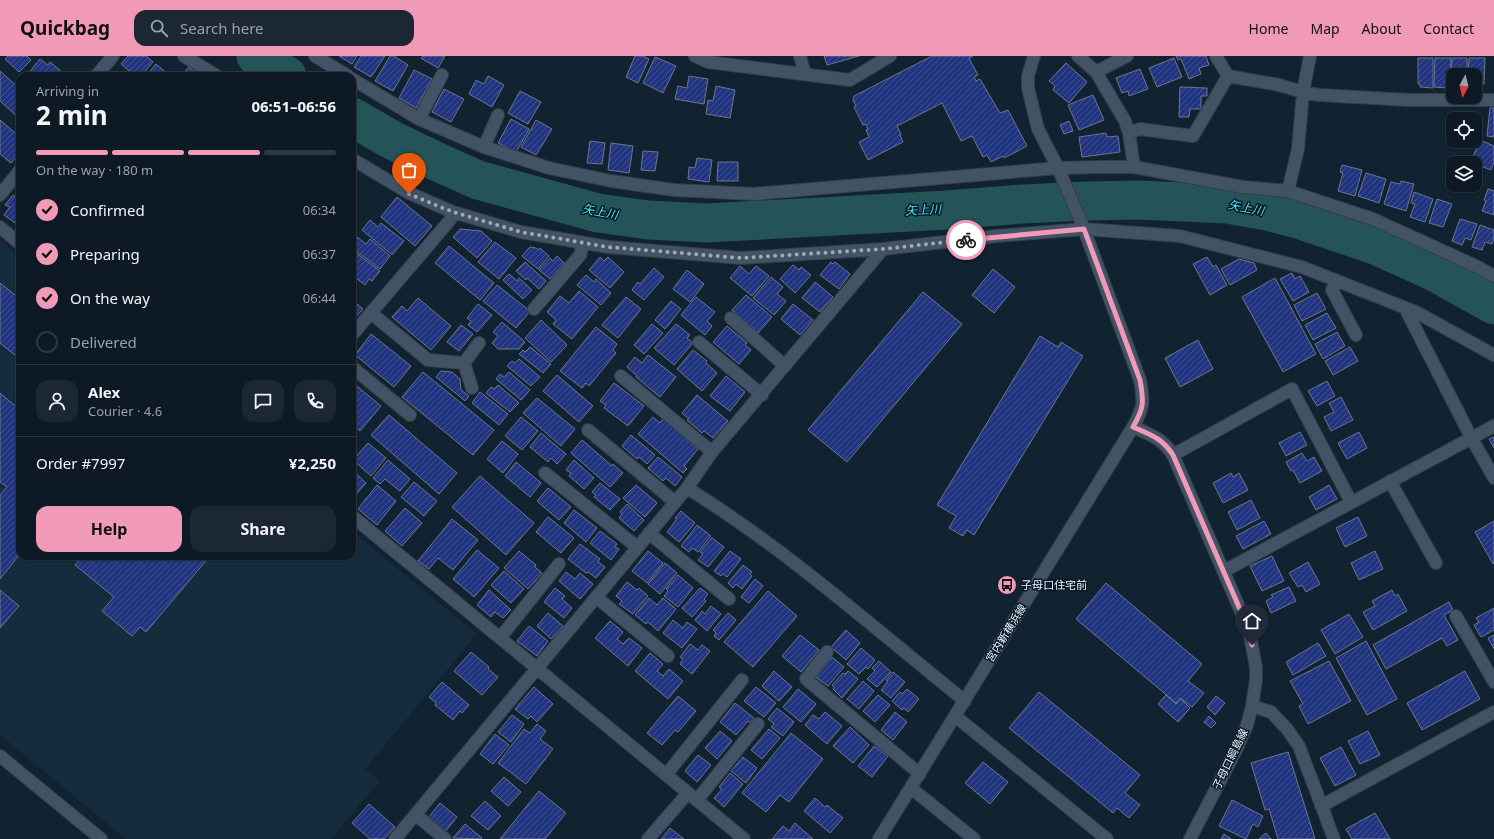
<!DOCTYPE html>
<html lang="en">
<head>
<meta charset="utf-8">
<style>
  body { margin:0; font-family:"Noto Sans","Noto Sans JP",sans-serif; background:#1b2732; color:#f1f3f6; height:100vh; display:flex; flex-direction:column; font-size:15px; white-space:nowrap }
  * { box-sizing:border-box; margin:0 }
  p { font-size:13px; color:#9aa1a7 }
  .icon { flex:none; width:22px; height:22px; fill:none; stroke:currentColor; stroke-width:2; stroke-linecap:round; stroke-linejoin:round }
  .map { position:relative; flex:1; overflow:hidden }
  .drawer { position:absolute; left:16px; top:16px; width:340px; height:488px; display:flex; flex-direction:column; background:#0d1a25; border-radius:12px; box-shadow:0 1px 3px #0004,0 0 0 1px #2d3842 }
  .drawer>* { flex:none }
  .needle { width:26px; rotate:187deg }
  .buttons { position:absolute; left:1446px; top:12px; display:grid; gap:8px }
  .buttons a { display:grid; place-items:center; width:36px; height:36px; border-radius:8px; background:#0d1a25; box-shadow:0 1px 3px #0004,0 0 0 1px #2d3842; font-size:20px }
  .pin { position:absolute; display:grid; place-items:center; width:34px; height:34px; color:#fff; margin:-41px -17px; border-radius:50% 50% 50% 0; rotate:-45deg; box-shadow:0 0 4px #0007 }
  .pin .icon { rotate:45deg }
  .courier { position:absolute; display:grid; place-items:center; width:40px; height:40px; margin:-20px; border:3px solid #f09ab7; border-radius:50%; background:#fff; color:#222; box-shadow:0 1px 5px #0007 }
  .head em { font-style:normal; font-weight:700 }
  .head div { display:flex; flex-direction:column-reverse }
  .head { display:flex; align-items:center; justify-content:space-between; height:68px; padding:0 20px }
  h1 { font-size:26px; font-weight:700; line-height:30px }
  .bar { display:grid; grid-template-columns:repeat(4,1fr); gap:6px 4px; align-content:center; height:48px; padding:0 20px }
  .bar i { height:5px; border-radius:3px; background:#2d3842 }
  .bar .active { background:#f09ab7 }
  .bar p { grid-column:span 4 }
  .line { display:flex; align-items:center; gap:10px; padding:0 20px; border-top:1px solid #2d3842 }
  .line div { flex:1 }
  .round { display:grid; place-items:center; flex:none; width:42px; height:42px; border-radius:12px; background:#1b2732 }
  ol { padding:0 20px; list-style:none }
  li { display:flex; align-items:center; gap:12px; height:44px }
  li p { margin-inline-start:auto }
  li .icon { padding:4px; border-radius:50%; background:#f09ab7; color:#111; stroke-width:4 }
  li:last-child { color:#9aa1a7 }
  li i { width:22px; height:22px; border:2px solid #2d3842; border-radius:50% }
  .primary-button { display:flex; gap:8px; margin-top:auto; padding:8px 20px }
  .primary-button a { flex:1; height:46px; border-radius:12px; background:#f09ab7; color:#111; font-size:16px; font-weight:700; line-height:46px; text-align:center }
  .primary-button a+a { background:#1b2732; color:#f1f3f6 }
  header { display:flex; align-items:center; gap:24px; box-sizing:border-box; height:56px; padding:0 20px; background:#f09ab7; color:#111 }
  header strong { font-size:19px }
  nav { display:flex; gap:22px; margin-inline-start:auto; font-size:14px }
  .search { width:280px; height:36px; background:#1b2732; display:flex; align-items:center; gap:10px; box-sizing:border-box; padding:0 14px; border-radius:12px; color:#9aa1a7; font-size:15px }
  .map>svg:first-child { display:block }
  .built { fill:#152c3f }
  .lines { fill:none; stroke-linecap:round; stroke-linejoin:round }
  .river { stroke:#245457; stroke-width:39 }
  .building { fill:url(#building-hatch); stroke:#6d768c }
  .lane-casing { stroke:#343e4a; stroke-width:14 }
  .street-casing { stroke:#343e4a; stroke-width:14 }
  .secondary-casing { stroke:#343e4a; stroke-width:14 }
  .lane { stroke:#415364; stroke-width:12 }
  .street { stroke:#415364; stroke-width:12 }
  .secondary { stroke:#415364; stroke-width:12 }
  .done { stroke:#9fabb6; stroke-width:4; stroke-dasharray:0 7.2 }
  .route { stroke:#f09ab7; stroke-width:5 }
  .labels { text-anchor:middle; stroke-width:3; stroke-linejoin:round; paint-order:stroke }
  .poi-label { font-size:11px; fill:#ecf5fd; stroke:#081927; text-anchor:start }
  .street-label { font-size:11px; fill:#ecf5fd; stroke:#081927 }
  .water-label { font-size:12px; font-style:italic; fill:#48e5ef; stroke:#081927 }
</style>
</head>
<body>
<header>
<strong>Quickbag</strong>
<div class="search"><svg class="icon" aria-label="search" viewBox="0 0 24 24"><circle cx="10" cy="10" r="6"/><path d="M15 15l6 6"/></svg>Search here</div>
<nav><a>Home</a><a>Map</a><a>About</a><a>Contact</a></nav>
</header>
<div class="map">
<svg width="1494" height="783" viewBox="0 0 1494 783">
  <defs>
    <pattern id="building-hatch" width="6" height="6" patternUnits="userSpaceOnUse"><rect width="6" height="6" fill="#213480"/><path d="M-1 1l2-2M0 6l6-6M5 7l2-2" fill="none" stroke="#415293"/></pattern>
  </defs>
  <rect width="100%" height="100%" fill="#112231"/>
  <!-- built -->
  <path class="built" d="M0 184 20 201V500H352V475L477 578 365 713 380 725 331 783H126L0 679Z"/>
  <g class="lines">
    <!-- river -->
    <path class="river" d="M256 0 287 20
      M352 61 392 84 442 108 478 124 598 157 648 164 706 167 947 154 1023 148 1085 145 1138 144 1227 148 1267 155 1301 164 1375 189 1433 215 1494 249"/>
  </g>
  <!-- building -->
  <path class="building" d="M8 0H27L31 4 19 16 5 3Z
    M128 0H146L153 6 141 20H135L121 8Z
    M339 0H357L352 8Z
    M361 0H385L371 21 354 11Z
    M390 0H394L408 9 393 35 375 25Z
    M423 0H445L438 12 421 2Z
    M635 0H643L649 3 638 27 626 21Z
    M824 0H859L827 9Z
    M932 0H973L969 2 978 19 974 21 976 25 980 23 1000 57 1008 54 1027 90 1004 102 1003 100 991 106 987 99 983 101 972 80 961 85 942 47 897 70 901 78 900 79 903 86 868 104 859 86 869 81 866 74 868 73 866 68 863 69 854 51 856 50 853 44 854 40Z
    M1176 0H1206L1209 9 1199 12 1201 18 1189 23 1181 3 1178 4Z
    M655 1 676 10 663 37 643 27Z
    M1174 2 1182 21 1157 31 1149 12Z
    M1418 2H1433V32L1420 31V28H1418Z
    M1435 2H1451L1450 27H1447V32L1434 31Z
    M1452 2H1467V19H1453V27H1451Z
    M1469 2H1485L1484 28H1481V33H1475V19H1468Z
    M40 3 48 9 50 6 67 20H31L28 18Z
    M1066 7 1087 26 1069 47 1053 34 1055 30 1049 25Z
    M156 8 170 20H146Z
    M189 11 199 20H181Z
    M1140 13 1148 33 1129 40 1128 35 1122 37 1116 22Z
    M414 14 432 23 416 52 399 42Z
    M0 15 20 33V63L0 45Z
    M488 20 504 29 492 51 469 38 476 24 484 28Z
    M689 20 708 23 704 48 675 43 678 30 687 32Z
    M716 30 735 34 730 62 706 58 708 44 713 45Z
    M1180 31 1207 32V40H1201V53H1190L1189 61H1179Z
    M444 33 464 43 451 66 432 56Z
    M520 35 541 46 528 68 508 57Z
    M1093 39 1104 64 1079 74 1068 49Z
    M1490 52H1494V81L1487 80Z
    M511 63 529 73 516 96 498 87Z
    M0 64 20 81V97L11 107 0 98Z
    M536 64 552 73 536 99 521 91Z
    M1069 65 1073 75 1064 78 1060 69Z
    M1106 77 1107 81 1118 80 1120 96 1082 101 1079 81Z
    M1480 84 1494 90V106L1491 114 1471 106Z
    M590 85 605 87 602 108 587 107Z
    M611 87 633 90 629 117 608 114Z
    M643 95 658 96 655 115 641 114Z
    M697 102 712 104 709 126 688 123 689 111 695 112Z
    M718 106H738V125H717Z
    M1342 109 1362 114 1355 140 1338 135 1343 117 1340 116Z
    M1366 117 1386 123 1379 147 1358 140Z
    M1401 125 1414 128 1406 155 1384 148 1391 126 1400 128Z
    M1488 133 1494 135V159L1482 155 1486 145 1484 144Z
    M1414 136 1433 143 1425 166 1410 161 1415 148 1411 147Z
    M13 139 20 144V166L18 169 4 159 10 151 5 149Z
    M397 141 432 170 415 190 381 161Z
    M1437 143 1452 148 1443 171 1429 167Z
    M1460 163 1477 168 1471 184 1465 182 1462 189 1452 185Z
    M370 164 378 171 381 167 404 185 392 199 362 174Z
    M1480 169 1494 174V182L1492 188 1485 186 1482 194 1472 191Z
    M460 173 481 175 492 185 477 202 453 181Z
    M357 181 366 188 370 183 390 200 380 213 352 192V188Z
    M495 186 516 202 499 223 478 206Z
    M449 190 494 227 480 244 435 207Z
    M530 191 536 192 539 194 540 192 549 200 538 213 522 200Z
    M356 197 380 215 372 225 369 223 365 229 352 219V202Z
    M557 200 564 207 550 223 539 214 550 202 553 205Z
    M600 201 604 205 608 201 624 216 610 232 589 214Z
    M1207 201 1213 211 1216 209 1227 229 1210 239 1193 208Z
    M1239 203 1254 207 1257 214 1230 229 1221 213Z
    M525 206 546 225 539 233 527 222 526 224 516 215Z
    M831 206 833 208 835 206 850 218 839 233 820 219Z
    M793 209 799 214 801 211 811 219 795 237 780 223Z
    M740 210 749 218 756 210 769 220 752 240 730 222Z
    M654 212 664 221 644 244 632 234 638 226 640 228Z
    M993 213 1015 231 994 257 972 239Z
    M687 214 704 228 690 246 673 233Z
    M1292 217 1295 223 1300 220 1309 236 1293 245 1280 223Z
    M509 218 517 225 519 222 532 234 523 243 503 224Z
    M586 219 594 226 596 223 611 237 601 249 577 229Z
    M771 221 783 231 777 238 786 245 774 259 753 242Z
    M1275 222 1316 298 1283 316 1242 241Z
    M815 226 833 241 820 256 802 242Z
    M0 227 20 243V303L0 287Z
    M497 229 530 255 516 272 483 245Z
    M579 235 598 251 572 283 553 268 556 264 547 256 560 240 569 247Z
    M923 236 962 268 847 406 808 374Z
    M1317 237 1326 253 1302 265 1294 249Z
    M746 239 772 261 758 277 732 254Z
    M626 241 641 253 618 282 602 269Z
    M696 241 715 256 707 265 712 270 705 279 681 259Z
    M418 242 451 270 431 294 392 261 402 250 407 255Z
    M352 244 363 253 352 265Z
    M671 245 681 253 665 273 655 264Z
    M478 248 492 259 477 276 468 269 471 265 467 262Z
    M793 248 813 264 800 279 781 263Z
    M1327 257 1336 272 1313 284 1305 269Z
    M541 264 567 289 551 306 525 282Z
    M502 266 525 286 519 293H498L492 287 498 280 493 276Z
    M652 268 663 277 644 298 634 289Z
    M676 268 690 279 687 282 693 287 674 309 654 292Z
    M461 269 473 278 459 295 447 286Z
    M727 270 747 287 745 289 751 294 739 308 713 286Z
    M596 271 617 288 613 294 616 297 589 330 586 327 582 332 560 315Z
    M1337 276 1345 290 1323 303 1315 288Z
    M371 278 411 310 394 331 355 299Z
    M1040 280 1058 291 1061 286 1083 300 974 479 967 474 963 480 949 472 956 460 937 449Z
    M1198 284 1213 313 1180 331 1165 302Z
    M530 291 551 308 543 317 519 298 523 294 525 296Z
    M1350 291 1358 305 1333 319 1325 305Z
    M693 294 707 305 706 307 717 317 702 335 677 313Z
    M648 299 676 321 660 341 636 321 637 320 627 311 635 301 642 307Z
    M519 303 540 321 531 330 507 310 512 305 515 307Z
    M441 315 452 316 460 323 461 334 469 340 465 345 436 321Z
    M423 316 494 374 473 399 402 341Z
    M509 316 530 334 521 344 496 323 500 318 504 321Z
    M557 319 593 350 579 366 543 335Z
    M726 320 745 336 730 355 710 340Z
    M1327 325 1335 340 1317 350 1308 335Z
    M352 326 381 350 360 375 352 368Z
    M614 327 644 350 628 370 604 352 606 349 600 345Z
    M498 329 519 347 510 356 486 337 491 331 494 333Z
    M480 336 508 358 499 369 472 347Z
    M0 337 20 354V498L0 523V439L7 431 0 426Z
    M697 339 728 365 713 382 704 375 702 377 687 364 689 363 682 357Z
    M1341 341 1353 364 1331 375 1324 361 1334 356 1329 347Z
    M537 342 575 373 561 390 523 357Z
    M389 359 457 417 439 438 371 379Z
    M521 361 538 375 522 394 505 380Z
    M653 361 660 367 663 363 698 393 684 410 687 413 683 417 638 378Z
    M1300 376 1307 389 1286 400 1279 387Z
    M1359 376 1367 392 1347 403 1338 387Z
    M541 377 566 398 557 408 551 402 548 406 530 391Z
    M631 379 655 399 647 408 639 401 637 403 622 390Z
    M1494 381V392L1489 383Z
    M582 384 612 410 613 408 623 417 610 431 571 397Z
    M502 385 518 398 503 417 487 403Z
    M368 387 386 402 371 420 353 404Z
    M1302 397 1307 405 1314 401 1322 415 1300 427 1293 414 1291 415 1286 406Z
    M658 401 682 421 675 430 666 422 663 425 648 412Z
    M388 404 410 423 400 435 385 423 380 428 373 422Z
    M574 404 594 422 584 433 569 420 571 417 566 414Z
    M516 406 541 427 530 441 505 420Z
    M352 414 366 427 352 443Z
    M1231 417 1233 421 1239 417 1248 434 1223 447 1213 427Z
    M480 420 534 467 506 499 452 451Z
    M414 426 437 445 424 460 401 441Z
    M600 427 620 443 610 454 594 441 596 439 592 436Z
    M377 429 396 445 377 469 358 453Z
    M636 429 657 447 645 461 623 442Z
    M1329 429 1337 443 1316 454 1309 441Z
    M548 432 571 451 559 464 537 445Z
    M1251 444 1260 462 1237 474 1228 456Z
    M627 448 644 464 634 475 619 462 622 458 620 456Z
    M405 452 422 467 402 490 385 475Z
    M574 454 597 472 586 486 564 467Z
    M681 455 695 467 679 486 667 476 677 463 675 462Z
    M548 461 574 482 561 497 536 476Z
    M1358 461 1367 480 1345 491 1336 472Z
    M452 463 478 484 453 514 438 502 429 513 418 505Z
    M1264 465 1271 478 1243 493 1236 480Z
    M1494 465V507L1493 508 1475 476Z
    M697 469 711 480 698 496 692 492 689 496 681 490Z
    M600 475 617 488 615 491 619 493 611 504 590 487Z
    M712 482 724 491 708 511 698 504 703 498 700 496Z
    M580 488 600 503 598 506 605 511 596 522 588 516 586 517 568 503Z
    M477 494 499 512 474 541 453 523Z
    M519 495 536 509 535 511 542 517 528 533 504 512Z
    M648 495 663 507 647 527 632 515Z
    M730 495 741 503 727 521 723 518 721 520 714 515Z
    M1375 495 1383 513 1359 524 1351 507Z
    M83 500H210L146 576 140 571 132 580 102 555 114 541 75 509Z
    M1272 500 1284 525 1262 535 1250 510Z
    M1308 506 1320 528 1306 536 1302 529 1298 531 1289 517Z
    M665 507 677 517 660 538 648 528Z
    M743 509 752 516 750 518 752 520 742 533 736 528 733 532 728 527Z
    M504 515 524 533 511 547 491 529Z
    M566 516 575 523 580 517 593 528 580 543 559 525Z
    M678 519 693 532 678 551 664 540 668 535 666 533Z
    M755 523 763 530 749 547 741 541Z
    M627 526 637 534 639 532 648 540 633 558 619 548 622 545 616 540Z
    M1106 527 1202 608 1188 625 1204 637 1192 651 1180 642 1176 647 1076 563Z
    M1289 531 1296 545 1271 557 1266 545 1273 541 1271 539Z
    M555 532 565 540 562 543 572 552 564 562 544 546Z
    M700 532 708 538 704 543 706 545 692 561 682 552Z
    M0 534 19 550 0 572Z
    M489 534 511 554 503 562 495 556 491 561 477 549Z
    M1392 534 1395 540 1398 538 1407 555 1373 574 1363 556 1375 550 1372 545Z
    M768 535 797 560 753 611 724 586Z
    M649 542 657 549 663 542 676 553 658 575 648 566 646 568 635 559Z
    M1449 546 1453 554 1444 559 1458 584 1447 590 1442 582 1386 613 1373 589Z
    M711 550 721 558 707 575 695 564 702 555 705 558Z
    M1494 552V574L1481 581 1474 569 1479 566 1476 562Z
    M548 557 563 570 551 583 537 570Z
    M728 557 736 564 719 584 714 580 716 577 713 574Z
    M1349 558 1363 581 1335 598 1321 574Z
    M673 564 683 572 687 566 697 573 682 592 663 577Z
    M610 565 623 576 617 583 623 588 629 582 642 592 628 610 595 582Z
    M529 570 548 585 537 600 517 585Z
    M846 574 860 587 846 604 831 591Z
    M800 579 819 594 801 616 782 600Z
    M1494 579V593L1488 582Z
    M1366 585 1397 643 1367 659 1336 602Z
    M1318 587 1326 600 1293 619 1286 606Z
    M690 588 698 594 702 589 710 595 692 618 680 608 683 603 680 601Z
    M861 592 875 604 868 613 866 611 859 618 847 608Z
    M471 596 489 611 488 613 498 621 482 639 454 615Z
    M650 597 663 608 657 615 663 620 669 613 683 625 668 643 635 615Z
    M832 601 844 611 828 630 816 621Z
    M879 605 891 616 877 631 867 623 875 615 872 612Z
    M1329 605 1351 645 1308 668 1299 650 1303 648 1290 625Z
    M774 615 792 631 779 645 762 630Z
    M848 615 858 623 842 642 833 633 834 631 832 629 843 617 845 618Z
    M1465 615 1480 643 1422 674 1407 647Z
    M893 616 905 626 891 642 881 634 888 625 886 624Z
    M863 625 874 635 859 653 847 643Z
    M442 626 469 649 462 657 460 655 453 664 435 649 436 647 429 641Z
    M534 631 553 648 537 666 531 660 528 663 515 653Z
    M756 631 776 647 764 661 744 645Z
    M798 633 816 648 801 666 783 651Z
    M907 633 919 643 908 656 904 652 902 654 892 645 900 636 902 638Z
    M1039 636 1140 719 1125 737 1140 749 1129 762 1117 752 1113 757 1009 672Z
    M878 639 890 649 875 666 863 655Z
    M1166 639 1176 648 1181 643 1190 652 1178 666 1158 648Z
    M678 640 696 655 678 676 675 674 662 689 647 677Z
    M1216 640 1225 647 1215 659 1207 651Z
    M735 647 755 663 751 668 748 665 736 679 720 666Z
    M777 652 794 666 783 680 771 671 774 668 768 663Z
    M825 656 842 670 827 688 805 669 813 659 819 663Z
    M895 656 907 666 893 684 881 674Z
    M512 659 524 668 511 686 498 676Z
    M1209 660 1216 667 1211 672 1204 666Z
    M537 668 546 675 540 683 553 693 526 728 498 707 524 673 530 677Z
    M850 671 869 689 853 707 833 690Z
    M769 673 780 682 762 703 751 694Z
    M720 675 732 685 717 703 705 692Z
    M1368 675 1380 699 1360 708 1348 685Z
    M791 677 823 703 789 746 780 739 766 756 742 737Z
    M495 678 509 689 493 708 480 698Z
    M874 690 888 700 872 721 858 710Z
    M1341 691 1356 719 1335 730 1320 702Z
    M1288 696 1315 783H1278L1269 753 1265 754 1251 707Z
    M698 699 711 709 697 726 685 715Z
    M743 701 757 712 746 727 731 715Z
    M983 706 1008 726 990 748 965 727Z
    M730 717 743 728 724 751 714 742 722 733 719 731Z
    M504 721 521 736 508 750 491 735Z
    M539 735 566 757 545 783H500Z
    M815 742 825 751 827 749 843 762 830 777 804 755Z
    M1232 744 1263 760 1258 771 1253 768 1246 783 1219 770Z
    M485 745 501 760 488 774 471 760Z
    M440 747 457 761 445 776 428 762Z
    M369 748 395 771 384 783H370L352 767Z
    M1375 757 1390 783H1352L1346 773Z
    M795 767 813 783H772L783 770 789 775Z
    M465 768 482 782 481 783 453 782Z
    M670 772 684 783H661Z
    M1266 777 1271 783H1259Z
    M1224 778 1231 783H1221Z"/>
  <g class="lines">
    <defs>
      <path id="lane" d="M419 63 442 19
        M484 91 498 59
        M534 253 581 198 582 187
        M371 257 428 304 464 307
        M731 262 785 310
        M699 286 762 339
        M352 311 410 359
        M621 320 712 396
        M472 332 464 307 479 287
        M588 374 675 446
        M545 417 637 491
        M1390 425 1436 507
        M649 477 729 543
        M596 541 668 600
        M1456 560 1494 626
        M500 582 559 508
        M827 596 806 623 920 718
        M955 660 1107 783
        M666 719 742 624
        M697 744 758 668
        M416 759 445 783
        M648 783 688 737"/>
      <path id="street" d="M184 0 217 20
        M315 0 348 20
        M695 0 708 6 850 24 890 0
        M800 0 805 18
        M1078 0 1096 16
        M1127 0 1096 16 1125 65 1129 77 1134 111
        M1216 0 1228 20 1279 29 1303 36 1319 39 1409 44H1494
        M96 20 113 0
        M352 23 419 63 484 91 549 112 611 125 674 134 754 138 1058 112 1101 111H1134L1243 131 1288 135 1373 163 1478 211 1494 220
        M1129 77 1140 73 1193 80 1228 20
        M352 103 409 137 453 156 521 176 608 191 741 202 883 193 997 180 1084 173 1180 180 1302 211 1416 256 1494 299
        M1288 135 1298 93 1303 36 1310 0
        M0 139 20 114
        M0 171 20 188
        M1336 224 1332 234 1356 279
        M1405 252 1472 383 1494 422
        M352 279 450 164 453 156
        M1173 399 1292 333 1351 446
        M687 432C786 493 874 572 965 645
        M352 460 744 783
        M1224 515 1494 370
        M1252 650 1271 656 1287 673 1299 690 1334 783
        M0 700 101 783
        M911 732 974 783
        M1321 750 1494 656
        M395 783 687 432 712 396 883 193"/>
      <path id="secondary" d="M1133 371C1151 379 1162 382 1173 399L1242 558 1250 580 1256 611V624L1252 650 1247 669 1236 694 1190 783
        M879 783 1133 371C1144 351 1144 346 1140 324L1082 168 1058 112 1038 73 1028 32V20L1034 0"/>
    </defs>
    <!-- lane casing -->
    <use href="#lane" class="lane-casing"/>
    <!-- street casing -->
    <use href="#street" class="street-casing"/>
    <!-- secondary casing -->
    <use href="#secondary" class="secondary-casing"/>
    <!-- lane -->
    <use href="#lane" class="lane"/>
    <!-- street -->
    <use href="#street" class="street"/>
    <!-- secondary -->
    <use href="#secondary" class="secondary"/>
  </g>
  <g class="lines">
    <!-- done -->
    <path class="done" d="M409 138 453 156 521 176 608 191 741 202 883 193 966 184"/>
    <!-- route -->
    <path class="route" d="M966 184 1084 173 1140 324C1144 346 1144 352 1133 371 1151 379 1162 382 1173 399L1242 558 1252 589"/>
  </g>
  <!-- icons -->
  <defs>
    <symbol id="bus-disc" viewBox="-11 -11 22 22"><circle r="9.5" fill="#f09ab7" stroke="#081927"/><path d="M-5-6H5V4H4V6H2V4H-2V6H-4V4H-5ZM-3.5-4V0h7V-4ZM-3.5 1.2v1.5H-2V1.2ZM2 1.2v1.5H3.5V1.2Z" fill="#111"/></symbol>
  </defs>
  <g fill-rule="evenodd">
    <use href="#bus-disc" x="996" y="518" width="22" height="22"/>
  </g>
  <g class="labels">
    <!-- poi labels -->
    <g class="poi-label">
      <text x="1021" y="533">子母口住宅前</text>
    </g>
    <!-- street labels -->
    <g class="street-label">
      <text transform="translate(1006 577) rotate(-58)" y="4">宮内新横浜線</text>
      <text transform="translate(1230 703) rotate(-64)" y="4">子母口綱島線</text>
    </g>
    <!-- water labels -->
    <g class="water-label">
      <text transform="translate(1246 152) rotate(11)" y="4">矢上川</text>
      <text transform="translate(923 154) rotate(-3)" y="4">矢上川</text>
      <text transform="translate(600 156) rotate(11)" y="4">矢上川</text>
    </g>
  </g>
</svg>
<div class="buttons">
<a><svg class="needle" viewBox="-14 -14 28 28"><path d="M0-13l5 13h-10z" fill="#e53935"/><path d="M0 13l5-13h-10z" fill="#9aa1a7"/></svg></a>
<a><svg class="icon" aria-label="locate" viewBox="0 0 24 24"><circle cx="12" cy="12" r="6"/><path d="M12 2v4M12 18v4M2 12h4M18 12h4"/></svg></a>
<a><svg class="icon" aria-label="layers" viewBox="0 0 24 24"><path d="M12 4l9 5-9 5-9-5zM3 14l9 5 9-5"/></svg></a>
</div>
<div class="pin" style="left:409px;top:138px;background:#ea580c"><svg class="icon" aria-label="bag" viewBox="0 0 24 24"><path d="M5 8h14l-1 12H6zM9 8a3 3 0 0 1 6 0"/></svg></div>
<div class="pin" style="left:1252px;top:589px;background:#1f2937"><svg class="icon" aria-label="home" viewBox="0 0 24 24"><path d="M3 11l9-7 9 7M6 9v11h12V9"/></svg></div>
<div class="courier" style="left:966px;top:184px"><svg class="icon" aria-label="bike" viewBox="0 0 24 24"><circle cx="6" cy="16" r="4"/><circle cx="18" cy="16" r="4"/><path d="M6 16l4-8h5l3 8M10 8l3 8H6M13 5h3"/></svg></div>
<section class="drawer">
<div class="head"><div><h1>2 min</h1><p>Arriving in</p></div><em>06:51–06:56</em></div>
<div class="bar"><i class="active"></i><i class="active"></i><i class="active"></i><i></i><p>On the way · 180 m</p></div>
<ol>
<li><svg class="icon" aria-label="check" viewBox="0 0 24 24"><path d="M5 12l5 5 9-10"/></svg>Confirmed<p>06:34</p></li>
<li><svg class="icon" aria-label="check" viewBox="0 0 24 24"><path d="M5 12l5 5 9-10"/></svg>Preparing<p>06:37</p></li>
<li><svg class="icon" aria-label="check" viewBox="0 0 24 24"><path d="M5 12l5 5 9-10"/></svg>On the way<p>06:44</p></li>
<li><i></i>Delivered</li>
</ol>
<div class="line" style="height:72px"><a class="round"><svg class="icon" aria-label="person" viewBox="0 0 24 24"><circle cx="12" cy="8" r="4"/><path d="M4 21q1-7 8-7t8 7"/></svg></a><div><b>Alex</b><p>Courier · 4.6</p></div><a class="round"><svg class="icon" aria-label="chat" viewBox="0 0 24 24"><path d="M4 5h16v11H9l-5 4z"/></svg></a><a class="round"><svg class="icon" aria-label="phone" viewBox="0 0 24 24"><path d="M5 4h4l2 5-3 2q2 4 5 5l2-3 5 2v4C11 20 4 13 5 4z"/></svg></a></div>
<div class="line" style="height:52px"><div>Order #7997</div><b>¥2,250</b></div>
<div class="primary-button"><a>Help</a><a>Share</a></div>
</section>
</div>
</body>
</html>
